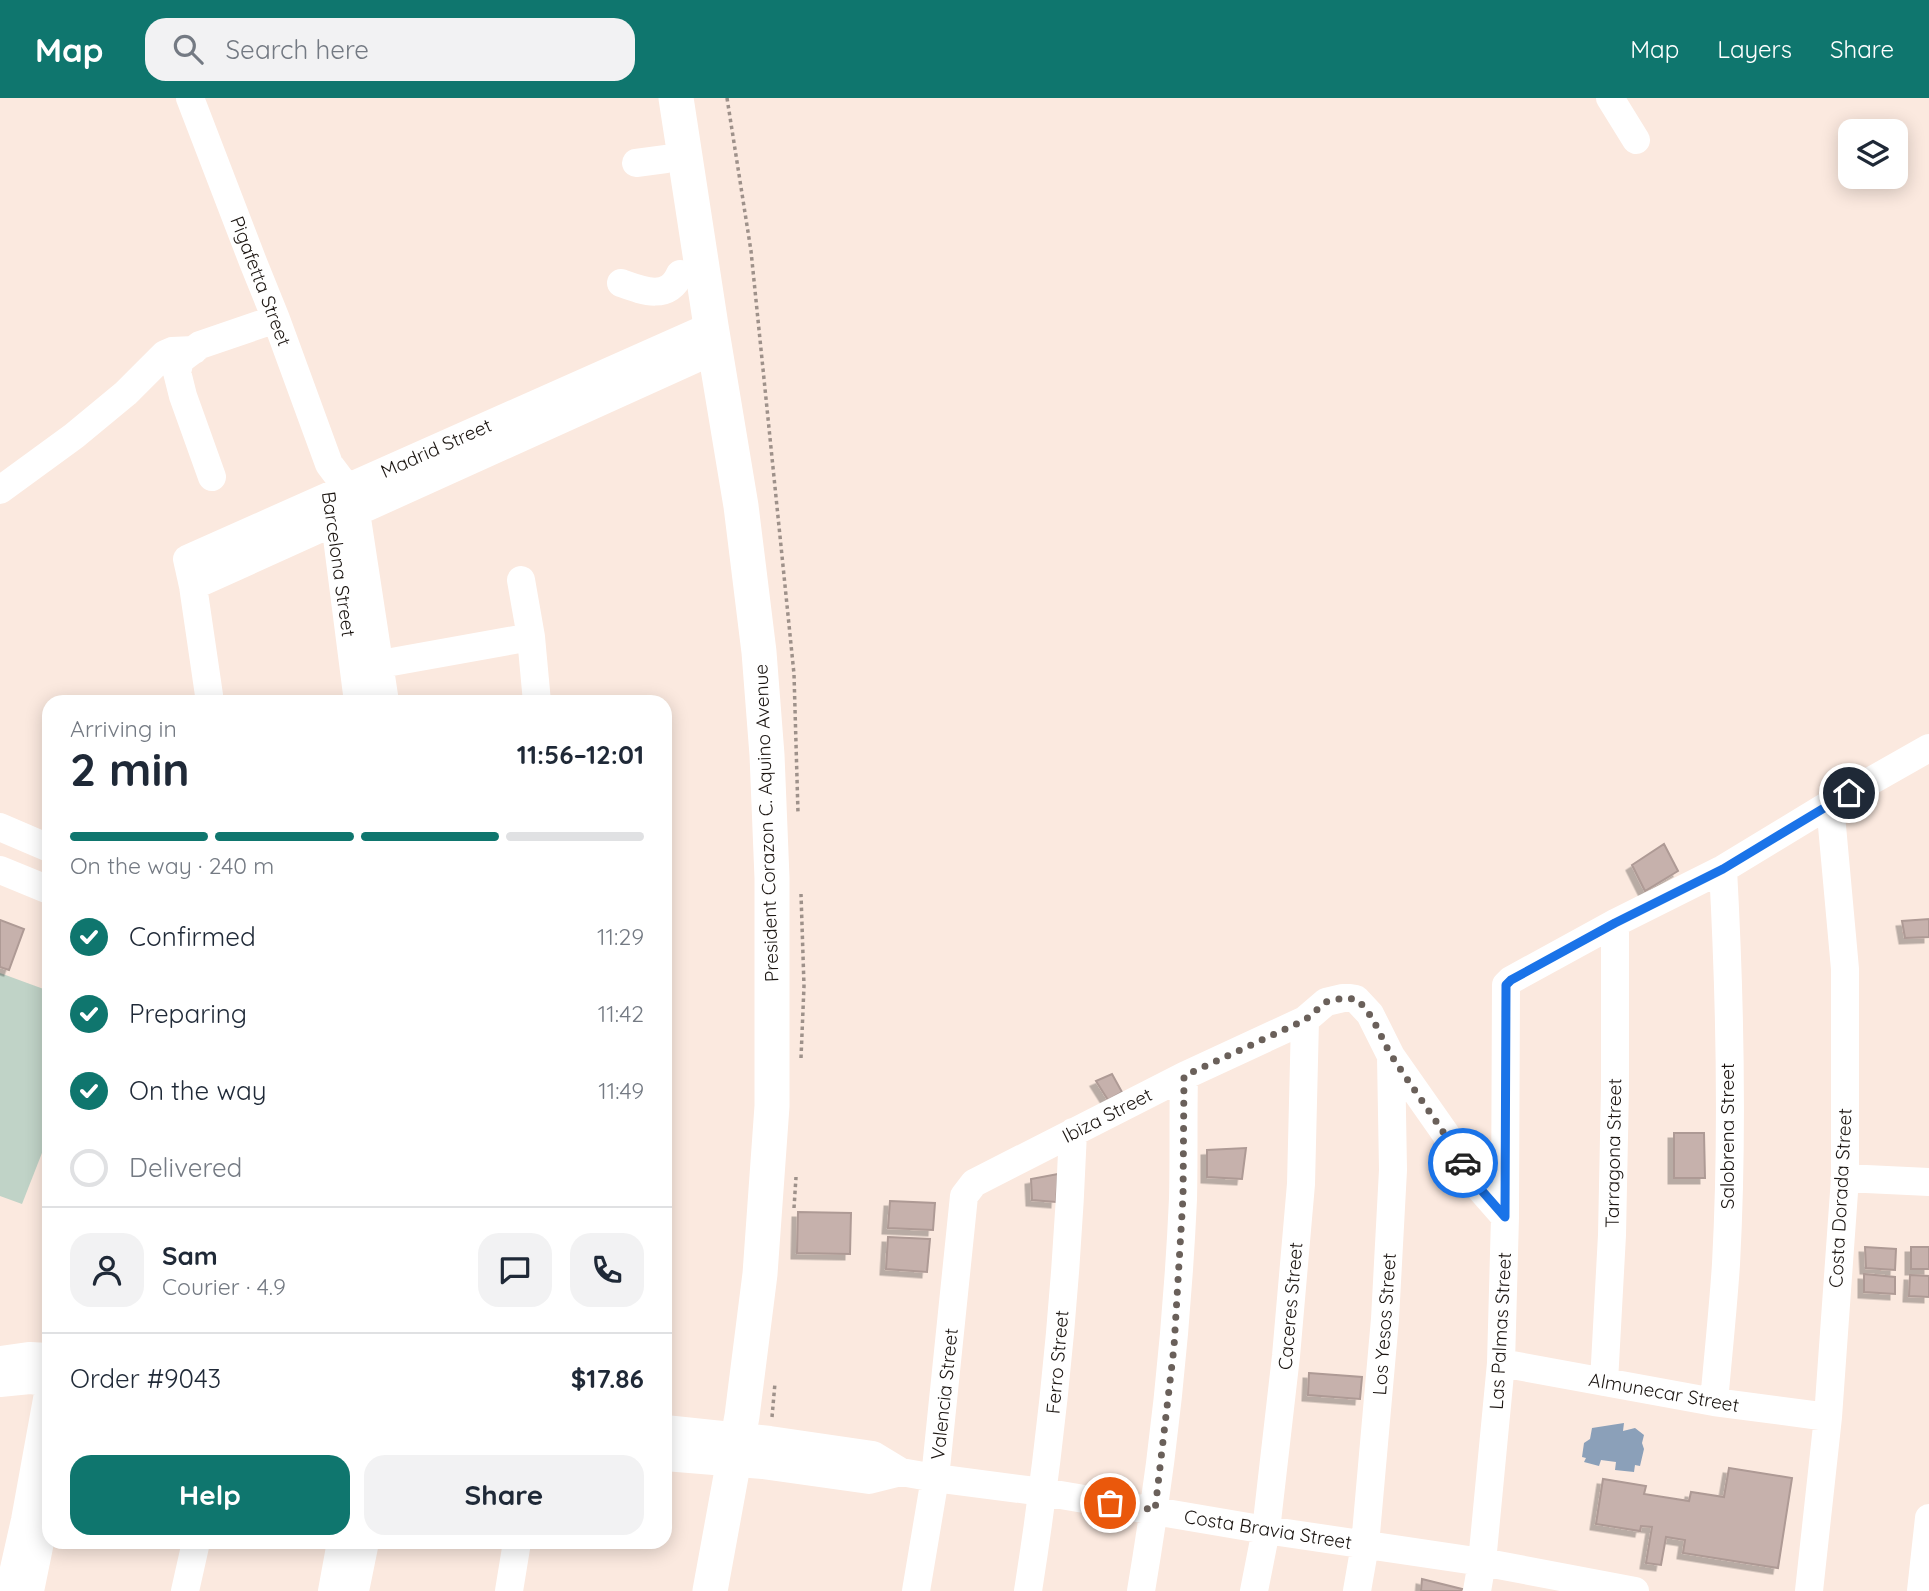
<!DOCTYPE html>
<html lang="en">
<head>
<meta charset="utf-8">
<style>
  body { margin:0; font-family:Quicksand,sans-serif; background:#f2f2f3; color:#1f2937; height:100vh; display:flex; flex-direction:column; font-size:26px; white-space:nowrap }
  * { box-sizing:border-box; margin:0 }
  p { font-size:23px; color:#747a83 }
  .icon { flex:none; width:38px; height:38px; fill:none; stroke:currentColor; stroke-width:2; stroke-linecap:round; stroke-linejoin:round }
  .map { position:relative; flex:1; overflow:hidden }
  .panel { position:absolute; left:42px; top:597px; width:630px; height:854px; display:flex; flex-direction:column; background:#fff; border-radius:21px; box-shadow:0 4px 18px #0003 }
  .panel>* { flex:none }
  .buttons { position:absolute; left:1838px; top:21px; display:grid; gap:14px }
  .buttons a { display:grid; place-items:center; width:70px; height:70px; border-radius:14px; background:#fff; box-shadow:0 4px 18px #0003; font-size:35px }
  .pin { position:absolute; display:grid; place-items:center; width:60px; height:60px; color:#fff; margin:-30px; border:4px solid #fff; border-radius:50%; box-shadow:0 2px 7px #0007 }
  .courier { position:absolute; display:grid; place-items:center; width:70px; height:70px; margin:-35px; border:5px solid #1a73e8; border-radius:50%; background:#fff; color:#222; box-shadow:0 2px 9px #0007 }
  .overview em { font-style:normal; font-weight:700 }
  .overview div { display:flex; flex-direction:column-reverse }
  .overview { display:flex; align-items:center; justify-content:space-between; height:119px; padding:0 28px }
  h1 { font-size:46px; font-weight:700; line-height:52px }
  .bar { display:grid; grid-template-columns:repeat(4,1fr); gap:10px 7px; align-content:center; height:84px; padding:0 28px }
  .bar i { height:9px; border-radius:5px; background:#e0e1e3 }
  .bar .active { background:#0f766e }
  .bar p { grid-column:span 4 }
  .line { display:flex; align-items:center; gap:18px; padding:0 28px; border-top:2px solid #e0e1e3 }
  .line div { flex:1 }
  .round { display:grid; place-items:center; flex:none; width:74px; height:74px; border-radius:21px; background:#f2f2f3 }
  ol { padding:0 28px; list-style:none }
  li { display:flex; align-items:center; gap:21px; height:77px }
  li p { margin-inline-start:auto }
  li .icon { padding:7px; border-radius:50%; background:#0f766e; color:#fff; stroke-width:4 }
  li:last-child { color:#747a83 }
  li i { width:38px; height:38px; border:4px solid #e0e1e3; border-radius:50% }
  .button { display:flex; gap:14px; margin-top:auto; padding:14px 28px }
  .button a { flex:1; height:80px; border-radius:21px; background:#0f766e; color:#fff; font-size:28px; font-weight:700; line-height:80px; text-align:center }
  .button a+a { background:#f2f2f3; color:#1f2937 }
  header { display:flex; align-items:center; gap:42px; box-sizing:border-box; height:98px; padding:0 35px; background:#0f766e; color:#fff }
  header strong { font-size:33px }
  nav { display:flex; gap:38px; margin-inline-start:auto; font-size:24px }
  .search { width:490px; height:63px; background:#f2f2f3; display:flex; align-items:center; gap:18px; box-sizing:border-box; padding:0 24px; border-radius:21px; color:#747a83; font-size:26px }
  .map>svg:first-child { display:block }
  .green { fill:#c0d3c7 }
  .water { fill:#8ba0b9 }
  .building { fill:#c6b1ac; stroke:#ae9a95; stroke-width:2; filter:url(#shadow) }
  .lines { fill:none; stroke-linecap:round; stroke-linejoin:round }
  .path { stroke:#9e918a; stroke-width:3.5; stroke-dasharray:3.5 3.5; stroke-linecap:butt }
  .minor { stroke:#fff; stroke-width:28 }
  .major { stroke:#fff; stroke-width:35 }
  .done { stroke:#6a605a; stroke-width:7; stroke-dasharray:0 12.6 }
  .route { stroke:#1a73e8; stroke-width:9 }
  .labels { text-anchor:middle; stroke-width:7; stroke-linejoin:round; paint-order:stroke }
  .street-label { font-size:19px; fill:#1c1612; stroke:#fff }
</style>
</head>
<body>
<header>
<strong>Map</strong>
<div class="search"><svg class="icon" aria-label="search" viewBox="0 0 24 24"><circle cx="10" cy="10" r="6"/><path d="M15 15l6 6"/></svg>Search here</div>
<nav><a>Map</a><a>Layers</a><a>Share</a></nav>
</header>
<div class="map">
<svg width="1929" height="1493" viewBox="0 0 1929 1493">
  <defs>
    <filter id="shadow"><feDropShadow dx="-5.5" dy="5.5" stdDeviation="0" flood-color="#0004"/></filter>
  </defs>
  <rect width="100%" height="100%" fill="#fbe9df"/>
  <!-- green -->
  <path class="green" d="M0 875 49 893V1037L22 1106 0 1098Z"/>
  <!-- water -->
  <path class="water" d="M1624 1325 1623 1333 1635 1330 1644 1337 1642 1345 1644 1351 1640 1368 1635 1367 1634 1374 1615 1372 1616 1364 1601 1362 1599 1368 1584 1364 1586 1360 1582 1359 1584 1345 1590 1341 1592 1330Z"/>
  <!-- building -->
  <path class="building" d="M1664 746 1678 773 1645 793 1632 767Z
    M1929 821V839L1905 840 1902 823Z
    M0 822 24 831 9 872 0 869Z
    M1112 976 1122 994 1108 1002 1096 983Z
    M1674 1035H1704L1705 1080H1674Z
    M1246 1050 1242 1081 1207 1079V1052Z
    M1058 1076 1056 1104 1032 1102 1031 1081Z
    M890 1103 935 1105 933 1132 888 1130Z
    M798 1114 851 1115 850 1156 797 1155Z
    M888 1139 930 1141 927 1174 886 1171Z
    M1865 1149 1896 1151 1895 1172 1866 1170Z
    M1911 1149H1929V1171H1911Z
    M1864 1176 1895 1179V1196L1864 1194Z
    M1910 1177 1929 1178V1199L1909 1198Z
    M1309 1275 1362 1279 1360 1301 1308 1297Z
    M1729 1370 1792 1380 1778 1470 1683 1455 1685 1442 1666 1439 1661 1467 1646 1465 1652 1429 1641 1428 1640 1433 1596 1426 1603 1381 1646 1388 1644 1396 1689 1403 1691 1394 1724 1399Z
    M1422 1481 1462 1491 1461 1493H1421Z"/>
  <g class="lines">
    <!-- path -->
    <path class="path" d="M727 0 751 153 794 576 798 715
      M801 960 804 888 801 796
      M794 1110 796 1079
      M772 1319 775 1285"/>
    <!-- minor -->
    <path class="minor" d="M190 0 253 164 276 221 329 366 347 390 356 414 385 604
      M1610 0 1636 42
      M636 65 666 61
      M621 185C643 193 668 203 680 176
      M212 379 183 298 177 274 180 262 200 247 276 221
      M0 392 74 338 126 295 165 256 172 253 194 252
      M329 407 335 424 358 604
      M521 482 531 539 537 604
      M193 488 715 252
      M364 569 531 539
      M210 604 193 488 187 461 711 228
      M0 729 49 750
      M0 772 49 792
      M1845 1080 1929 1084
      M0 1262 30 1258 49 1259
      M1501 1265 1714 1304 1828 1319
      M1604 1284 1612 1137 1615 989V825
      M0 1285 30 1282 49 1285
      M1714 1304C1718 1258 1723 1212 1726 1166 1733 1036 1730 900 1723 771
      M665 1331 770 1342 873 1357 901 1374 935 1380 1043 1394 1266 1432 1482 1464 1635 1493
      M665 1359 763 1367 869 1382 901 1374
      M9 1493 25 1422 49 1290
      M30 1493 49 1400
      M185 1493 196 1444
      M332 1493 341 1444
      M355 1493 365 1444
      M509 1493 517 1444
      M916 1493 935 1380 964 1098 974 1085 1184 978 1305 922 1326 904 1343 900H1350L1356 901 1370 916 1391 958 1445 1035 1476 1086 1505 1119
      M1028 1493C1052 1341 1067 1188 1073 1034
      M1141 1493C1163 1363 1177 1232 1183 1101 1184 1060 1183 1019 1184 978
      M1254 1493 1266 1432 1286 1258 1301 1086 1305 922
      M1357 1493 1365 1447 1385 1221 1393 1072 1391 958
      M1477 1493 1482 1464 1501 1265 1505 1119 1506 887 1511 882 1615 825 1723 771 1830 706 1929 650
      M1809 1493 1828 1319 1845 1080V871L1830 706
      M1921 1493 1929 1420"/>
    <!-- major -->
    <path class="major" d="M676 0 711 228 741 408 759 554 767 657 772 780V1008L760 1176 742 1318 710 1493"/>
  </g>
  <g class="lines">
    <!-- done -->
    <path class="done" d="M1110 1405 1155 1412 1174 1249 1183 1099 1184 978 1305 922 1326 904 1343 900 1356 901C1375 917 1380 940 1393 960 1416 995 1441 1029 1463 1065"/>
    <!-- route -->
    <path class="route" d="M1463 1065 1476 1086 1505 1119 1506 887 1511 882 1615 825 1723 771 1849 695"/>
  </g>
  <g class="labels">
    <!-- street labels -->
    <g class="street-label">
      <text transform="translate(261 183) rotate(69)" y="7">Pigafetta Street</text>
      <text transform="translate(436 350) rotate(-24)" y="7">Madrid Street</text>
      <text transform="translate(339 466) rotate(82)" y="7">Barcelona Street</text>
      <text transform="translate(766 725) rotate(-92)" y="7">President Corazon C. Aquino Avenue</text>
      <text transform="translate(1107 1017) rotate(-27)" y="7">Ibiza Street</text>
      <text transform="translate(1727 1038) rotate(-90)" y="7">Salobrena Street</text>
      <text transform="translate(1613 1055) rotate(-89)" y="7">Tarragona Street</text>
      <text transform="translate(1840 1100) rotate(-87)" y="7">Costa Dorada Street</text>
      <text transform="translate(1290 1208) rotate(-85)" y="7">Caceres Street</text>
      <text transform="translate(1384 1226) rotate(-86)" y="7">Los Yesos Street</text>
      <text transform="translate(1500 1233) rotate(-87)" y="7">Las Palmas Street</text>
      <text transform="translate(1057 1264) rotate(-85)" y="7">Ferro Street</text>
      <text transform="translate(1664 1294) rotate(10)" y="7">Almunecar Street</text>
      <text transform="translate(944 1296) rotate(-84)" y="7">Valencia Street</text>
      <text transform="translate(1268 1431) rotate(9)" y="7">Costa Bravia Street</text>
    </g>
  </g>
</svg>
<div class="buttons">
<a><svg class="icon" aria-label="layers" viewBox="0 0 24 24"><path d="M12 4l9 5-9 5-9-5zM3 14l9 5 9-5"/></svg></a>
</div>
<div class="pin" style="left:1110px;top:1405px;background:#ea580c"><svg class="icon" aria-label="bag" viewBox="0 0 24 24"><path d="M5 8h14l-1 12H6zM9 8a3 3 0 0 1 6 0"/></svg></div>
<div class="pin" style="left:1849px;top:695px;background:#1f2937"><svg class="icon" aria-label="home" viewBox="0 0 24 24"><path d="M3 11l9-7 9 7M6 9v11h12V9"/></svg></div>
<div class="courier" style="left:1463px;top:1065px"><svg class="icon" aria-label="car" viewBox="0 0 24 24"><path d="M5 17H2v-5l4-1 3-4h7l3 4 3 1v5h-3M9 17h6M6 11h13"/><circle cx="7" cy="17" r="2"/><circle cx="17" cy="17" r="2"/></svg></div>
<section class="panel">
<div class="overview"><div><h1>2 min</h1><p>Arriving in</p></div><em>11:56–12:01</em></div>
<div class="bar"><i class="active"></i><i class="active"></i><i class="active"></i><i></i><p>On the way · 240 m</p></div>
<ol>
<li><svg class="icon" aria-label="check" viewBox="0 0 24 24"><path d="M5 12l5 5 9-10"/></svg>Confirmed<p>11:29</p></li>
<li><svg class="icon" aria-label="check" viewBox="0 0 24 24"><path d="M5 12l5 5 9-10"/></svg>Preparing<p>11:42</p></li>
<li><svg class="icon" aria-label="check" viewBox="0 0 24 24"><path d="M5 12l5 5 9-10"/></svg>On the way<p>11:49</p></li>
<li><i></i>Delivered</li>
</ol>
<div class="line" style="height:126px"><a class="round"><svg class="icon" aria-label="person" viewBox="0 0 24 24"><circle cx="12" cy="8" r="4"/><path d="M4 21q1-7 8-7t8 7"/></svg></a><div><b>Sam</b><p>Courier · 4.9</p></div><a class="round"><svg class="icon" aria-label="chat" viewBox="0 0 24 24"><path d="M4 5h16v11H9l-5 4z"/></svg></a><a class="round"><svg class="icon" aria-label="phone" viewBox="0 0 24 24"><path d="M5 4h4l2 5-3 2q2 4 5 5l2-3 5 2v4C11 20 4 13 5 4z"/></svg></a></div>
<div class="line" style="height:91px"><div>Order #9043</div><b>$17.86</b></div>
<div class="button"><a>Help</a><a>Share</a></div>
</section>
</div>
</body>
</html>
